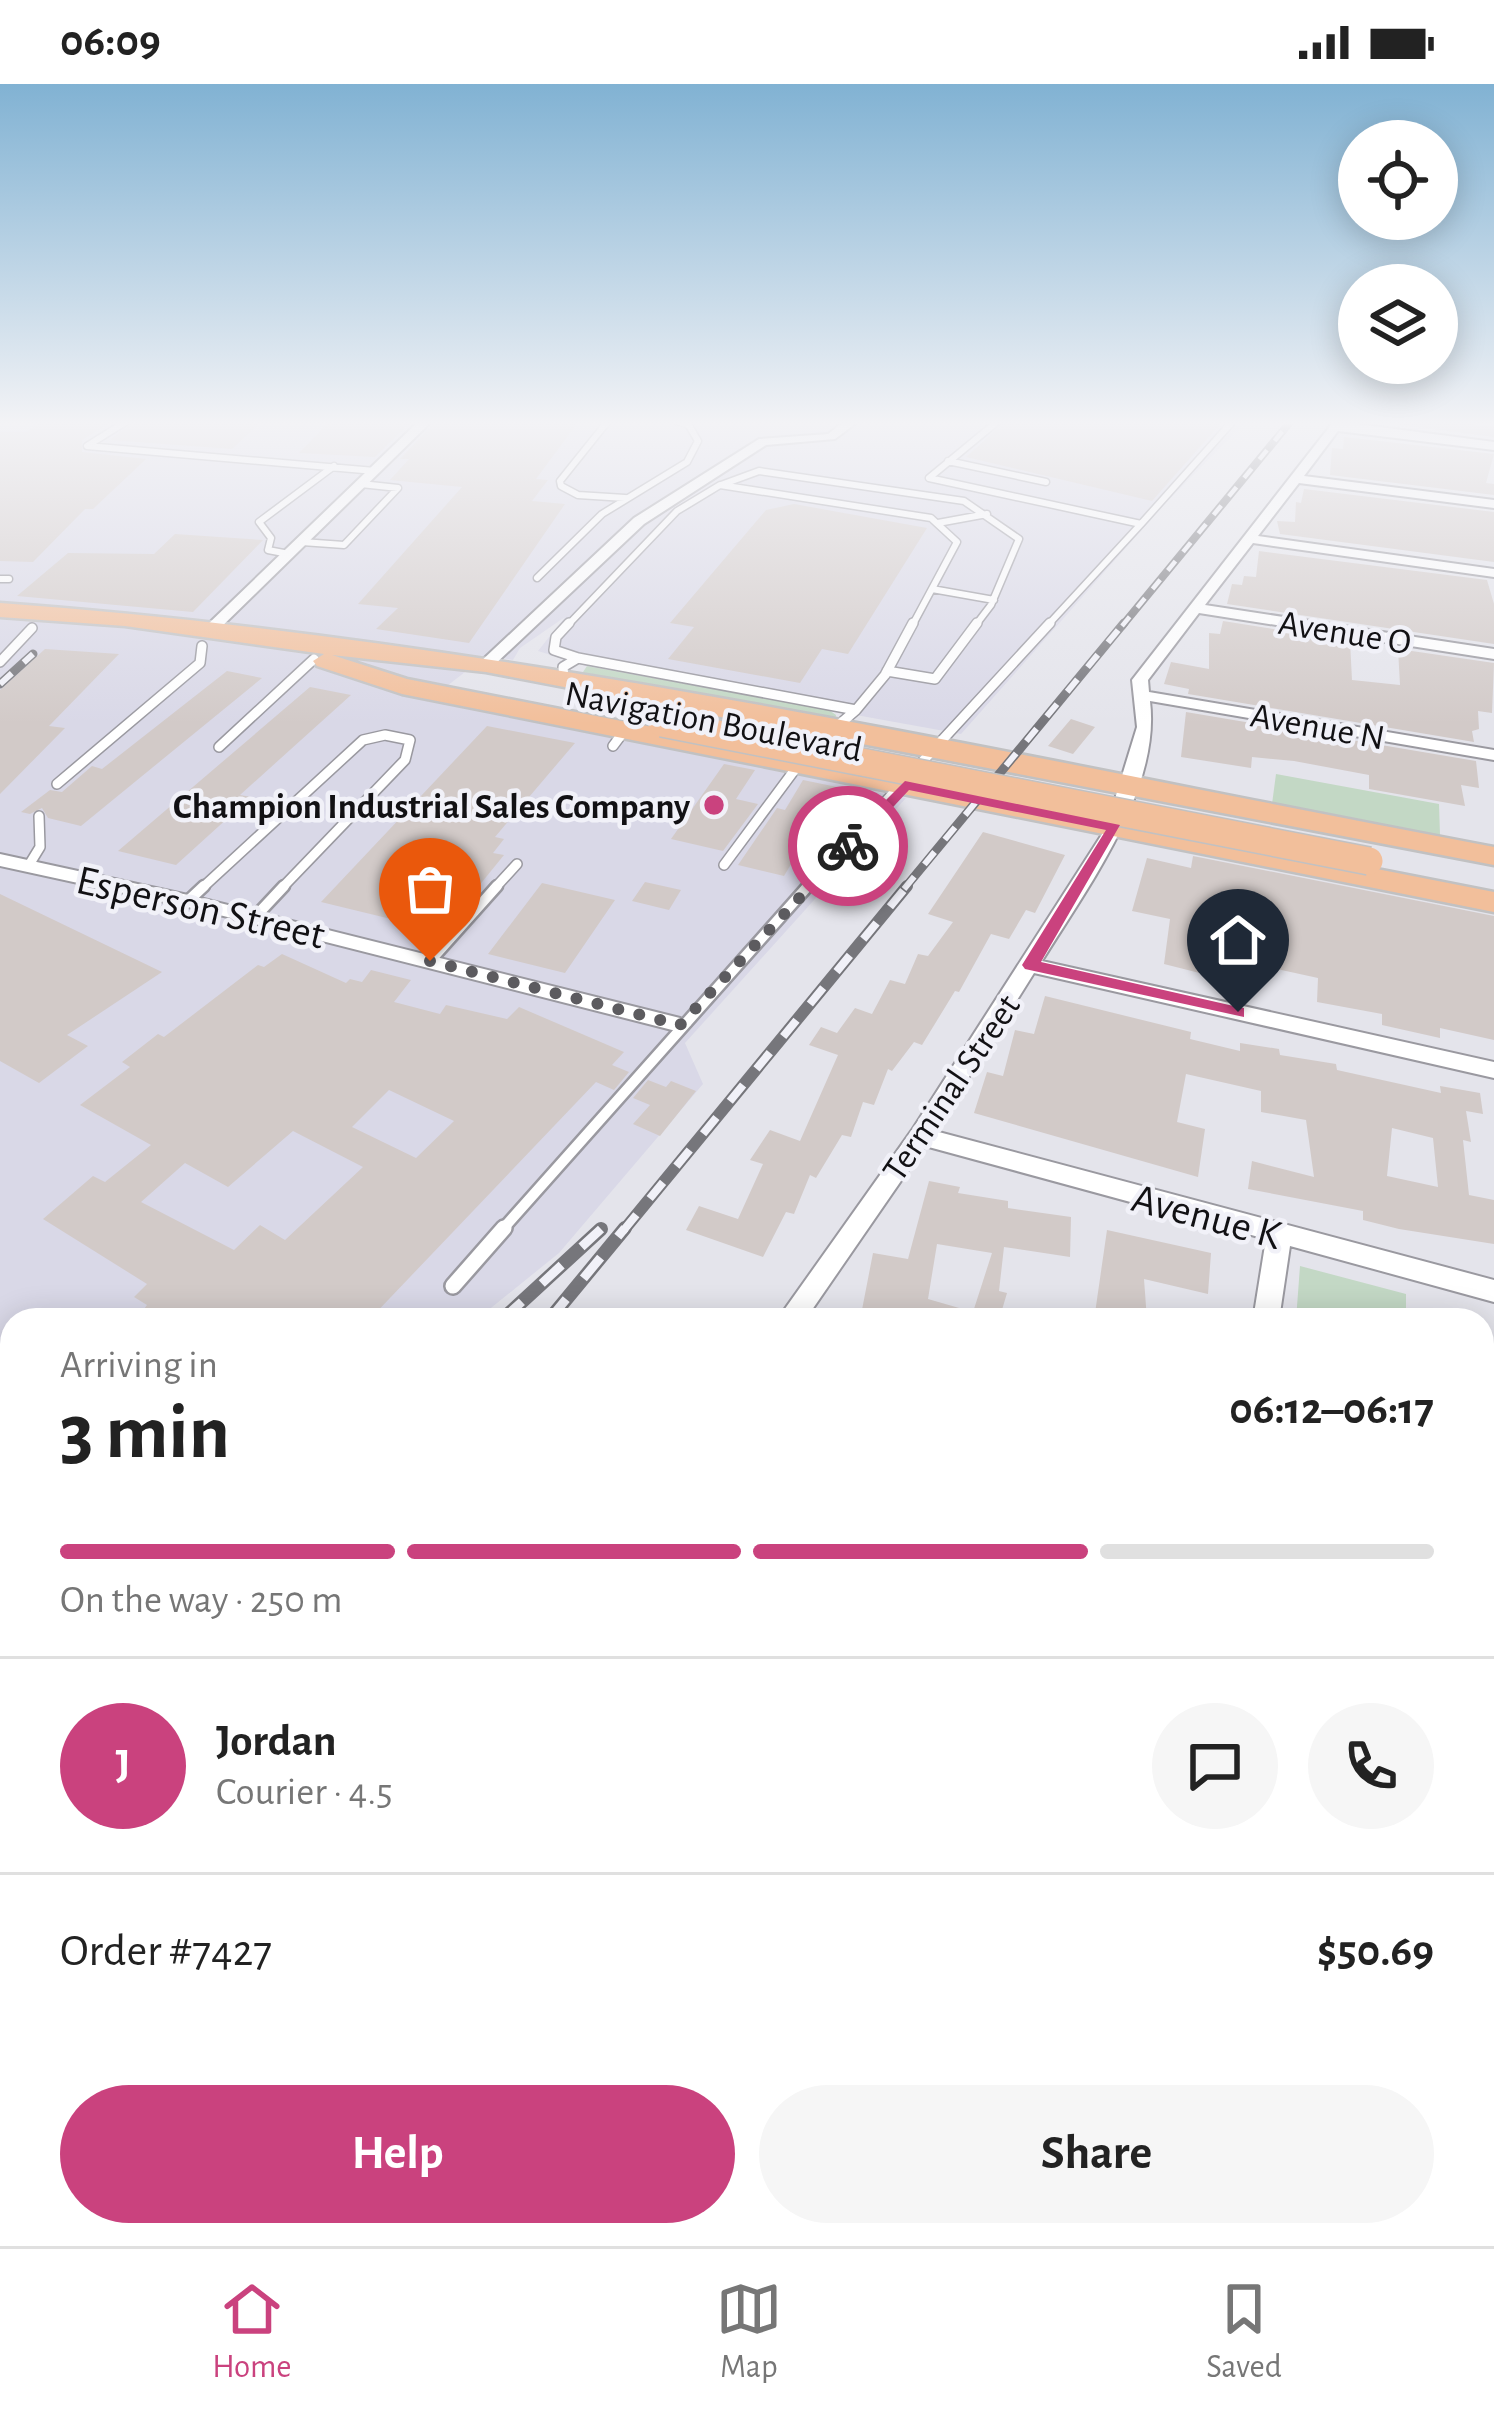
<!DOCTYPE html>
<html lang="en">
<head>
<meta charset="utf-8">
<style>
  body { margin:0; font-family:"Alegreya Sans",sans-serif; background:#f6f6f6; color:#222; height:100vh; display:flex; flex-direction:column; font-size:45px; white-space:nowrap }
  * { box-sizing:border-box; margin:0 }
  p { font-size:39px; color:#767676 }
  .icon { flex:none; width:66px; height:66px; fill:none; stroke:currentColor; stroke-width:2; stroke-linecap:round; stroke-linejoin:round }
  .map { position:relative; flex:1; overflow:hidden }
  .side { position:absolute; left:0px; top:1224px; width:1494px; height:939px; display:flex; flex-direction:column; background:#fff; border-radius:36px 36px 0 0; box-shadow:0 6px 30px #0003 }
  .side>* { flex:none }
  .buttons { position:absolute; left:1338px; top:36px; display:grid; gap:24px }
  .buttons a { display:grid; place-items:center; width:120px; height:120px; border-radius:50%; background:#fff; box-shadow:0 6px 30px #0003; font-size:60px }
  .pin { position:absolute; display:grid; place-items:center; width:102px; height:102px; color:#fff; margin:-123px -51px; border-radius:50% 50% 50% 0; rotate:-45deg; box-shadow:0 0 12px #0007 }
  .pin .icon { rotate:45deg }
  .courier { position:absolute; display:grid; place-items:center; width:120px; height:120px; margin:-60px; border:9px solid #ca427e; border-radius:50%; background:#fff; color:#222; box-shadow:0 3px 15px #0007 }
  .head em { font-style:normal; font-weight:700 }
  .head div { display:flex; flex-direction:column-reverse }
  .head { display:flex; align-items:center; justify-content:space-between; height:204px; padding:0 60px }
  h1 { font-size:78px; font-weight:700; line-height:90px }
  .bar { display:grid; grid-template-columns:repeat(4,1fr); gap:18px 12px; align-content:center; height:144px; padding:0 60px }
  .bar i { height:15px; border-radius:9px; background:#e0e0e0 }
  .bar .current { background:#ca427e }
  .bar p { grid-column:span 4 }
  .line { display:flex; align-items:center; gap:30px; padding:0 60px; border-top:3px solid #e0e0e0 }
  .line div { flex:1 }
  .round { display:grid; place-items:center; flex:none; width:126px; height:126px; border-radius:63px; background:#f6f6f6 }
  .primary-button { display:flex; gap:24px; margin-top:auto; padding:24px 60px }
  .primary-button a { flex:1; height:138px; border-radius:72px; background:#ca427e; color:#fff; font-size:48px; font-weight:700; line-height:138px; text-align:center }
  .primary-button a+a { background:#f6f6f6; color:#222 }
  .status { display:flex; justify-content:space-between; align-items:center; height:84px; padding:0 60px; background:#fff; direction:ltr }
  .status svg { height:33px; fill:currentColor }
  .tabs { display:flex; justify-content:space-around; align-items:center; height:168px; border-top:3px solid #e0e0e0; background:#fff; font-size:33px; color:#767676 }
  .tabs a { display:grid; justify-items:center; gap:6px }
  .tabs .current { color:#ca427e }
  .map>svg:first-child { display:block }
  .built { fill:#d9d8e7 }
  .green { fill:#c3d8c5 }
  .building { fill:#d2cac8; fill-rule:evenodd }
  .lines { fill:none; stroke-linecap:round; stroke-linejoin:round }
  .lane-far3-casing { stroke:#9a99a0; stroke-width:9 }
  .lane-far2-casing { stroke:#9a99a0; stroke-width:12 }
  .lane-far1-casing { stroke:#9a99a0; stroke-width:15 }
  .lane-casing { stroke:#9a99a0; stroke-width:20 }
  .street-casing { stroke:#9a99a0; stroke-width:4 }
  .primary-casing { stroke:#c1c1c2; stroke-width:5 }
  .lane-far3 { stroke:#fff; stroke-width:6 }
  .lane-far2 { stroke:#fff; stroke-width:9 }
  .lane-far1 { stroke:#fff; stroke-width:10 }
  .lane { stroke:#fff; stroke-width:15 }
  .street { fill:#fff; fill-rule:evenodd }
  .primary { fill:#f2bf9b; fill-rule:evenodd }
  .rail-far4-casing { stroke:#76767b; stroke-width:8 }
  .rail-far3-casing { stroke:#76767b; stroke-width:9 }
  .rail-far2-casing { stroke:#76767b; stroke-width:12 }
  .rail-far1-casing { stroke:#76767b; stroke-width:14 }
  .rail-casing { stroke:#76767b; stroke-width:16 }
  .rail-far4 { stroke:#f1f1f8; stroke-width:4.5; stroke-dasharray:12; stroke-linecap:butt }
  .rail-far3 { stroke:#f1f1f8; stroke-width:6; stroke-dasharray:16; stroke-linecap:butt }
  .rail-far2 { stroke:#f1f1f8; stroke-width:8; stroke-dasharray:21; stroke-linecap:butt }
  .rail-far1 { stroke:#f1f1f8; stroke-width:9; stroke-dasharray:27; stroke-linecap:butt }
  .rail { stroke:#f1f1f8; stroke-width:12; stroke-dasharray:34; stroke-linecap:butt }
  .primary-bridge-casing { stroke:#c1c1c2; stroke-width:30; stroke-linecap:butt }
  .primary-bridge { stroke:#f2bf9b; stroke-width:27 }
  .route { fill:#ca427e }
  .done { stroke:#5c5b5f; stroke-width:12; stroke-dasharray:0 21.6 }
  .poi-dot { fill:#ca427e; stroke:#f1f1f8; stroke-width:4.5 }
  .labels { text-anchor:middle; stroke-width:9; stroke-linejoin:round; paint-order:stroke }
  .far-street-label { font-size:36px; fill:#121114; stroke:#f1f1f8 }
  .far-poi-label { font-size:36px; font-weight:bold; fill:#121114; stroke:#f1f1f8; text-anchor:end }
  .street-label { font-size:42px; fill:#121114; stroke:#f1f1f8 }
</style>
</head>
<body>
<div class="status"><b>06:09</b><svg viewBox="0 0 49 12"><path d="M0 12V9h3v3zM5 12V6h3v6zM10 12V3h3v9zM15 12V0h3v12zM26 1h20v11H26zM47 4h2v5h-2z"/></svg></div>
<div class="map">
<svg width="1494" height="2162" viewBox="0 0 1494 2162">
  <rect width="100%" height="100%" fill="#e4e4eb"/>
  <!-- built -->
  <path class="built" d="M0 337H1246L1163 422 961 650 586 582 538 567 565 533 520 564 513 576 487 571 434 612 906 714 685 959 703 1000 559 1169 476 1236H12V1772L0 1786Z"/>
  <!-- green -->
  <path class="green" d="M587 582 829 626 836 631 835 636 581 591Z
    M1276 690 1439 720 1440 751 1272 720Z
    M1300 1182 1406 1210V1236H1296Z"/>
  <!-- building -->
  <path class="building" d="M41 337H112L82 356V368L146 375 93 425H85L33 478 0 477V348H27Z
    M134 337H262L232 365 110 356Z
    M330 337H412L375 373 299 369Z
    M436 337H579L536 395 548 396 532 417 565 420 469 559 376 545 398 524 358 520 462 403 390 396 409 375H400Z
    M1223 337 1152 417 966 373 1006 337Z
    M1371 337H1475L1476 341 1494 343V353Z
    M1344 353 1494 370 1486 399 1494 400V411L1330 391 1332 364 1343 365Z
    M1304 405 1494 428V478L1280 450 1277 437 1295 438 1296 418 1301 419Z
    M794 420 927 444 848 570 822 565 800 599 668 575 694 543 670 539 766 426Z
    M175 450 263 456 193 528 17 512 68 469 154 470Z
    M1259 467 1487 496 1494 520V560L1227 520 1232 500 1242 501 1244 492 1256 493Z
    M1223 537 1350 557 1352 596 1400 601 1398 565 1494 579 1492 629 1478 627 1479 645 1472 647 1474 658 1188 610 1189 605 1164 600 1171 578 1209 585V549L1220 550Z
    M45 565 119 570 49 642 65 644 0 710V606Z
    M227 587 262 594 81 742 48 734 42 724 30 730 21 728 50 706 62 708 92 682 102 685Z
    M310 603 351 611 240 711 251 713 176 781 118 767Z
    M1186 628 1476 677 1479 704 1461 701 1465 722 1369 705V691L1294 677 1252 673 1251 684 1181 673Z
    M1071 635 1095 643 1073 670 1048 662Z
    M487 642 575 659 495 753 504 755 493 769 504 771 465 819 451 815 428 844 321 818Z
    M724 680 755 686 736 715 758 720 723 767 671 755Z
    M803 696 837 703 784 792 738 781 777 724 785 726Z
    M983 748 1065 771 1035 829 1026 826 1009 855 991 850 959 908 955 907 922 961 914 958 892 987 888 985 874 1021 863 1018 851 1053 842 1051 816 1094 810 1091 794 1130 786 1128 763 1173 686 1146 699 1122 738 1135 763 1080 750 1076 770 1046 800 1057 838 971 809 961 821 943 837 949 855 924 872 930 890 896 905 900 918 870 928 872 953 838 928 830Z
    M1193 772 1494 832V956L1440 944V954L1382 941V930L1317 918 1318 894 1244 878 1243 900 1164 880 1170 835 1132 827 1147 774 1191 784Z
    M645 798 681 806 669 826 632 817Z
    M542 799 615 816 565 889 488 870Z
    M0 810 162 888 67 951 88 962 39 999 0 977Z
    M282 870 346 899 350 895 362 898 371 886 411 896 394 918 440 930 446 921 507 935 519 923 624 968 612 981 629 988 614 1006 596 998 369 1236H206L197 1230 190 1236H156L142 1228 147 1221 134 1213 147 1200 43 1135 93 1092 105 1098 151 1061 80 1021 130 983 122 978 158 950 164 953 258 881 264 883ZM389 1006 454 1037 416 1074 352 1043ZM293 1047 363 1083 285 1156 260 1141 234 1166 141 1118 185 1079 228 1103Z
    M1045 912 1191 948 1190 955 1240 967V959L1279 965 1280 971 1336 980 1337 986 1441 1009 1440 1002 1480 1009 1483 1030 1466 1027 1471 1058 1463 1056 1469 1111 1494 1116V1160L1399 1145 1363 1136V1127L1248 1105 1252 1077 1314 1093 1306 1036 1261 1028V1007L1186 990 1177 1038 1205 1045 1198 1093 974 1029 987 988 1003 992 1015 946 1034 950ZM1392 1044 1433 1054 1438 1103 1387 1092Z
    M648 996 666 1003 671 997 696 1007 660 1052 633 1040 650 1021 633 1014Z
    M929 1097 960 1103 958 1109 1008 1117V1124L1071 1133 1070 1173 1004 1163 999 1207 1007 1209 999 1236H860L873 1169 908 1175ZM937 1160 992 1169 973 1228 928 1215Z
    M1107 1146 1211 1169 1208 1210 1144 1195 1147 1236H1094Z"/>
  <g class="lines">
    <defs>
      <path id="lane-far3" d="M127 337 87 362 375 387
        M608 337 560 397 561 402 578 411 625 414
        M998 337 929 394 1141 440 1047 542
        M948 377 1046 398
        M721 401 759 387 964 417 1019 455 991 521 975 542
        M938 439 987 430
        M1141 440 1233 337
        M302 458 344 461 398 404 361 400
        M289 470 268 466 271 454 259 438 334 382
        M537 494 602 430 687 378 698 357 688 340 676 337
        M0 495H9
        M932 505 994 516
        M567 542 677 427 720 401 931 434 957 458 912 542"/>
      <path id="lane-far2" d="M569 539 556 553 554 566 578 574
        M0 578 32 544
        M887 587 935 595 977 539
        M564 595 563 583 578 574 856 626 834 645
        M856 626 885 591 913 539
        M613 662 625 646
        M219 663 314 575
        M57 700 200 579 202 562
        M29 781 40 763 39 732
        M724 781 799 680
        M201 805 363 656 385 651 410 656 405 676 281 805
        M494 805 517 780
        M805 805 1050 539"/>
      <path id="lane-far1" d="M188 817 204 802
        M254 834 284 802
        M430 877 497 802
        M501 1147 808 802"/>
      <path id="lane" d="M453 1202 504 1144"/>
      <path id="street" d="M419 337H432L215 549H205V543Z
        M845 337H859L835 355 766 361 644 440 492 583 478 580 634 434 759 355 828 350Z
        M1334 337 1494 358V366L1338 347 1304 392 1494 416V424L1299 399 1258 452 1494 485V493L1253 459 1205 521 1494 565V575L1199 529 1148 596 1149 608 1494 666V676L1150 617C1161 706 1087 804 1042 877L1494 978V994L1034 889 935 1047 1494 1196V1218L1290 1162 1279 1236H1253L1266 1155 925 1062 805 1236H777L912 1046 1106 744 1137 643 1132 596Z
        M0 770 188 811 680 934 691 941 680 948 188 823 0 782Z
        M1482 1497 1494 1501V1533L1482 1529Z
        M1482 1948 1494 1953V1991L1482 1987Z
        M347 2151H406L410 2162H352Z
        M1156 2151H1198L1197 2162H1155Z"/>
      <path id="primary" d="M0 519C503 555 999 669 1494 763V781L486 588 332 571 407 595 1494 808V828L402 610 317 582 313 577 324 570 125 542 0 533Z"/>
    </defs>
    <!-- lane-far3 casing -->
    <use href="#lane-far3" class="lane-far3-casing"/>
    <!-- lane-far2 casing -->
    <use href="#lane-far2" class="lane-far2-casing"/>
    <!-- lane-far1 casing -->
    <use href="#lane-far1" class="lane-far1-casing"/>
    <!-- lane casing -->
    <use href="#lane" class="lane-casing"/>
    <!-- street casing -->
    <use href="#street" class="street-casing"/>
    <!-- primary casing -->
    <use href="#primary" class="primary-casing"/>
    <!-- lane-far3 -->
    <use href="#lane-far3" class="lane-far3"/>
    <!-- lane-far2 -->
    <use href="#lane-far2" class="lane-far2"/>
    <!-- lane-far1 -->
    <use href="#lane-far1" class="lane-far1"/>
    <!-- lane -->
    <use href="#lane" class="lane"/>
    <!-- street -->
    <use href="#street" class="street"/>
    <!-- primary -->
    <use href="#primary" class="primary"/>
    <defs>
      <path id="rail-far4" d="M1122 542 1291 337"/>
      <path id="rail-far3" d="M0 600 33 570
        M904 805 1124 539"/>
      <path id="rail-far2" d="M623 1147 907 802"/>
      <path id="rail-far1" d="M502 1236 601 1145
        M549 1236 625 1144
        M0 1406 12 1407"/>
      <path id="rail" d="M0 1899 12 1885
        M0 1943 12 1928"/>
    </defs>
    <!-- rail-far4 casing -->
    <use href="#rail-far4" class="rail-far4-casing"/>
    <!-- rail-far3 casing -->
    <use href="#rail-far3" class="rail-far3-casing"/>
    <!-- rail-far2 casing -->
    <use href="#rail-far2" class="rail-far2-casing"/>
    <!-- rail-far1 casing -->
    <use href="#rail-far1" class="rail-far1-casing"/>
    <!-- rail casing -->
    <use href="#rail" class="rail-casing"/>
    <!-- rail-far4 -->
    <use href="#rail-far4" class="rail-far4"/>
    <!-- rail-far3 -->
    <use href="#rail-far3" class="rail-far3"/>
    <!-- rail-far2 -->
    <use href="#rail-far2" class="rail-far2"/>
    <!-- rail-far1 -->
    <use href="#rail-far1" class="rail-far1"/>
    <!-- rail -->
    <use href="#rail" class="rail"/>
    <defs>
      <path id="primary-bridge" d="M662 639 1369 777"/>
    </defs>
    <!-- primary-bridge casing -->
    <use href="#primary-bridge" class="primary-bridge-casing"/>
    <!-- primary-bridge -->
    <use href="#primary-bridge" class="primary-bridge"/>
  </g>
  <!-- sky -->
  <linearGradient id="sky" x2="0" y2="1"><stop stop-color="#81b2d3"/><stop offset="0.53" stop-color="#f3f3f6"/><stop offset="1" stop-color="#f3f3f6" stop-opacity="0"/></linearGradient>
  <rect width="1494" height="640" fill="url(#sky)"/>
  <!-- route -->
  <path class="route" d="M905 697 1120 741 1041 878 1238 923 1244 924V933L1025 885 1022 881 1106 746 909 706 853 766H843V759Z"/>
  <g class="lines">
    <!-- done -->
    <path class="done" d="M430 877 680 941 848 762"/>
  </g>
  <!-- markers -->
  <circle class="poi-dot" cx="714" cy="721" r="12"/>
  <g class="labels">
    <!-- far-street labels -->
    <g class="far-street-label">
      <text transform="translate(1345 547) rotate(9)" y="13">Avenue O</text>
      <text transform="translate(714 636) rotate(11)" y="13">Navigation Boulevard</text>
      <text transform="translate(1318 641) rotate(10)" y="13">Avenue N</text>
      <text transform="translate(950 1003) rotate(-56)" y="13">Terminal Street</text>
    </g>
    <!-- far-poi labels -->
    <g class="far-poi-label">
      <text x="690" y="734">Champion Industrial Sales Company</text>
    </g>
    <!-- street labels -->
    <g class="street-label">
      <text transform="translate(201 822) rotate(13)" y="15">Esperson Street</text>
      <text transform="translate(1207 1131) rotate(15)" y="15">Avenue K</text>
    </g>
  </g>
</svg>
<div class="buttons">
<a><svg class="icon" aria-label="locate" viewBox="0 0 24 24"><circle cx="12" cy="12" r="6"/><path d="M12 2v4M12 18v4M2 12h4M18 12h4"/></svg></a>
<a><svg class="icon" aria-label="layers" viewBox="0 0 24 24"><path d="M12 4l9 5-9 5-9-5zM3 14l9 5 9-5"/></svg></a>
</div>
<div class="pin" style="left:430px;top:877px;background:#ea580c"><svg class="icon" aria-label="bag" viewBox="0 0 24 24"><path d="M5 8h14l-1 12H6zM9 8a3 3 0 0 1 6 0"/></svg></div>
<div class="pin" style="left:1238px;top:928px;background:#1f2937"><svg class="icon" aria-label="home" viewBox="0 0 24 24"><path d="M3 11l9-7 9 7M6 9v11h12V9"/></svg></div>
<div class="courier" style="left:848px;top:762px"><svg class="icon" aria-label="bike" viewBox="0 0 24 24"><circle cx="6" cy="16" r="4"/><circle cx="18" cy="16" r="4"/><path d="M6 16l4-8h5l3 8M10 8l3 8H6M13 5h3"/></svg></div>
<section class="side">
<div class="head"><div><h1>3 min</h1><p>Arriving in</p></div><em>06:12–06:17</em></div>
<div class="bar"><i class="current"></i><i class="current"></i><i class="current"></i><i></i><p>On the way · 250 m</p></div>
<div class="line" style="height:216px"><b class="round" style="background:#ca427e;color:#fff">J</b><div><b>Jordan</b><p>Courier · 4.5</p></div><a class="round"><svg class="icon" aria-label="chat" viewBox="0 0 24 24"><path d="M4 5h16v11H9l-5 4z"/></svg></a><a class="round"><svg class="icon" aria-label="phone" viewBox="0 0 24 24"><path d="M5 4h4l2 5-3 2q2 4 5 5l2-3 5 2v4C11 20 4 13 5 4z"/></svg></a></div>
<div class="line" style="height:156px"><div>Order #7427</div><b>$50.69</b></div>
<div class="primary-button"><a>Help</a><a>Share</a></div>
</section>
</div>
<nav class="tabs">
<a class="current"><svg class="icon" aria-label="home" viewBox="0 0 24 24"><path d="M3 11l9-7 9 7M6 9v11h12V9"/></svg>Home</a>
<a><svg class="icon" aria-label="map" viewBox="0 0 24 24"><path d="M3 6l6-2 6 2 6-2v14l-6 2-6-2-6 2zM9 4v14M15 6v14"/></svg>Map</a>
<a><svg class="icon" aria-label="saved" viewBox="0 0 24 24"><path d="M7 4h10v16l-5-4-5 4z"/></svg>Saved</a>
</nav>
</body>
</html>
